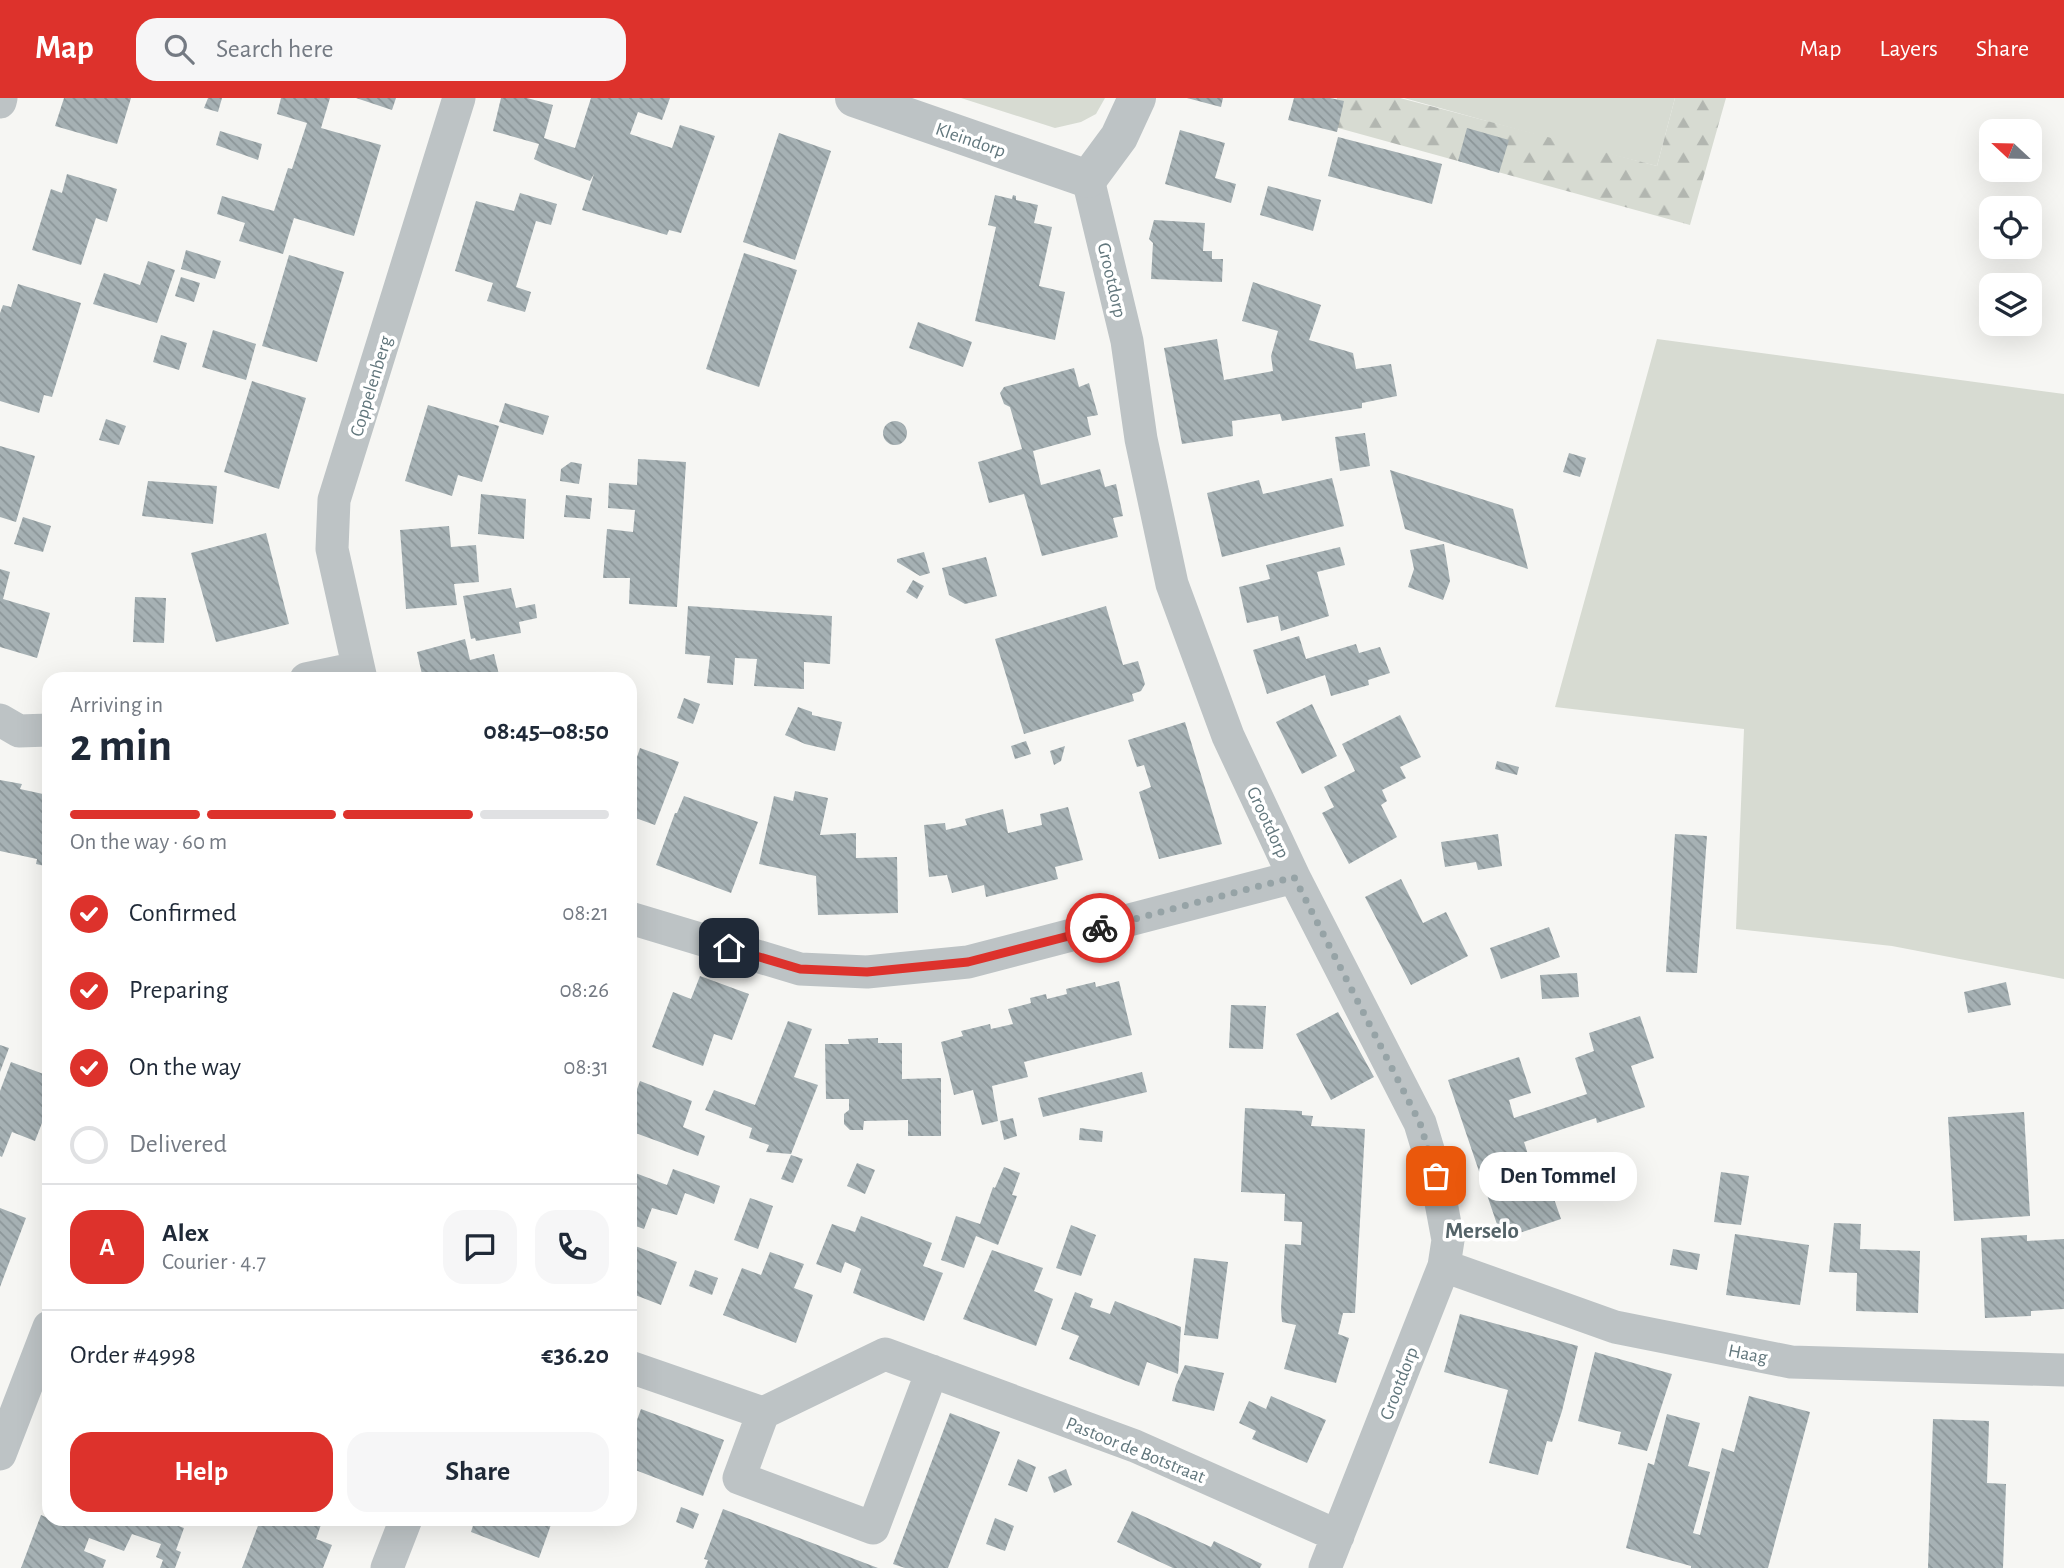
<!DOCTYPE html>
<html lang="en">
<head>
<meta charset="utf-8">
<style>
  body { margin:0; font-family:"Alegreya Sans",sans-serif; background:#f6f6f7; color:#1f2937; height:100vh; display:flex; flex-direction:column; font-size:26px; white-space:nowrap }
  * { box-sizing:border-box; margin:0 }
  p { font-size:23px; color:#747a83 }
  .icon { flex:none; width:38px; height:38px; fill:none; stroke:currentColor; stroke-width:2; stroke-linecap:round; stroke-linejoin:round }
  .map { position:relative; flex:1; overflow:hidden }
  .details { position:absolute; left:42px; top:574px; width:595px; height:854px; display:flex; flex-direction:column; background:#fff; border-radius:21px; box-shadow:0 7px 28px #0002 }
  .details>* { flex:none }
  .needle { width:46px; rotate:292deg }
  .buttons { position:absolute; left:1979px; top:21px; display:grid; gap:14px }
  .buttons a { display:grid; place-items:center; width:63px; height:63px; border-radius:14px; background:#fff; box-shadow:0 7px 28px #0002; font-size:35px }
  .pin { position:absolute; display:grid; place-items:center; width:60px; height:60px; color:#fff; margin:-30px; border-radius:14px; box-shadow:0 4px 10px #0006 }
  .courier { position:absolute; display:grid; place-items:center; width:70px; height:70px; margin:-35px; border:5px solid #dd322c; border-radius:50%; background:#fff; color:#222; box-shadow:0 2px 9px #0007 }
  .bubble { position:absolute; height:49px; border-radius:21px; background:#fff; box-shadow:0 7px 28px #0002; font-size:23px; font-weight:700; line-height:49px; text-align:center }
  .head em { font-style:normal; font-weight:700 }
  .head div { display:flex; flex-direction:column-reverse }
  .head { display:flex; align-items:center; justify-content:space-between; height:119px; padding:0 28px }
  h1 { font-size:46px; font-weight:700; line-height:52px }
  .bar { display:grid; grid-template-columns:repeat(4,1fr); gap:10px 7px; align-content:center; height:84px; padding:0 28px }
  .bar i { height:9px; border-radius:5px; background:#e0e1e3 }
  .bar .on { background:#dd322c }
  .bar p { grid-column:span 4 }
  .line { display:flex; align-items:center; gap:18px; padding:0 28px; border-top:2px solid #e0e1e3 }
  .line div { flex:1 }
  .round { display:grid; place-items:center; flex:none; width:74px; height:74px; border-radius:21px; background:#f6f6f7 }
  ol { padding:0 28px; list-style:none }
  li { display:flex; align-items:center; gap:21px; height:77px }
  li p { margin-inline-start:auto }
  li .icon { padding:7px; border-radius:50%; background:#dd322c; color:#fff; stroke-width:4 }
  li:last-child { color:#747a83 }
  li i { width:38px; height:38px; border:4px solid #e0e1e3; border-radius:50% }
  .action { display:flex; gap:14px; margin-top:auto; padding:14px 28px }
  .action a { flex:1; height:80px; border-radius:21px; background:#dd322c; color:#fff; font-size:28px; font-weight:700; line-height:80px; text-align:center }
  .action a+a { background:#f6f6f7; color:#1f2937 }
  header { display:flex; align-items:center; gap:42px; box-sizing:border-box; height:98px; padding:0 35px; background:#dd322c; color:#fff }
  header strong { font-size:33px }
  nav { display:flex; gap:38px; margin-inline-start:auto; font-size:24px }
  .search { width:490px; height:63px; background:#f6f6f7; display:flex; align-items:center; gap:18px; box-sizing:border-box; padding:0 24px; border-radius:21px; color:#747a83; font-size:26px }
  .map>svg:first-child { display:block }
  .grass { fill:#d7dbd2 }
  .forest { fill:url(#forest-firs) }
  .building { fill:url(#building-back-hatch) }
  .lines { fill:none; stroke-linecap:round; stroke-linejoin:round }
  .minor { stroke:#bdc3c5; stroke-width:33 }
  .tertiary { stroke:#bdc3c5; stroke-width:38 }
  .done { stroke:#96a3a6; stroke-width:7; stroke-dasharray:0 12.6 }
  .route { stroke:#dd322c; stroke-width:9 }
  .labels { text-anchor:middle; stroke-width:7; stroke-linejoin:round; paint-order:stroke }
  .street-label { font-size:19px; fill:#62777d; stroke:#fff }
  .quarter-label { font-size:23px; font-weight:bold; fill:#546368; stroke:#fff }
</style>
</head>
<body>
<header>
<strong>Map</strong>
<div class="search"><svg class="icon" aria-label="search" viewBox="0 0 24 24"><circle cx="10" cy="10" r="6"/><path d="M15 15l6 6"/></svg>Search here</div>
<nav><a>Map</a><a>Layers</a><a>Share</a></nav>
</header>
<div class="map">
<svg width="2064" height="1470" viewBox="0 0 2064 1470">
  <defs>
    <pattern id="forest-firs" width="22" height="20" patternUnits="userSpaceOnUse" patternTransform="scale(1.75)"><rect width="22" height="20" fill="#d7dbd2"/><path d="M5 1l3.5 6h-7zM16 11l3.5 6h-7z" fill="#b2b6b0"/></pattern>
    <pattern id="building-back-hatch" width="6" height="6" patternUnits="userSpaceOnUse" patternTransform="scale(1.75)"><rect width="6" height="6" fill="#a6b1b4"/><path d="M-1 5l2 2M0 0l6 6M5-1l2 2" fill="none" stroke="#8b9598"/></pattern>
  </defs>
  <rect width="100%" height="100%" fill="#f6f6f3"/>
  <!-- grass -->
  <path class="grass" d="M961 0H1105L1096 16 1081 24 1055 30Z
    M1404 0H1675L1657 68 1573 47Z
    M1657 241 2064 296V881L1892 848 1736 831 1744 631 1555 609Z"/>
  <!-- forest -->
  <path class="forest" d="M1337 0H1400L1657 68 1675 0H1726L1690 127 1331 28Z"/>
  <!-- building -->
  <path class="building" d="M64 0H131L117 46 55 28Z
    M208 0H222L218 14 204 10Z
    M281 0H330L321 30 381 47 354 138 294 120 283 156 239 143 245 125 217 116 222 98 274 113 288 70 292 71 307 25 277 16Z
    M356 0H396L392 12Z
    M501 0H527L553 7 544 40 575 50 591 0H670L662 22 638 14 630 36 672 50 680 27 715 38 681 135 669 132 667 137 582 112 594 76 590 83 542 65 534 61 539 46 493 33Z
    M1187 0H1223L1221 9Z
    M1294 0H1330L1344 3 1337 34 1288 22Z
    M1467 30 1509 42 1499 75 1458 63Z
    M1180 32 1225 45 1215 80 1236 86 1231 105 1165 86Z
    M220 33 262 46 258 62 216 47Z
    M779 35 831 53 795 162 743 144Z
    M1338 39 1442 66 1432 106 1328 78Z
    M67 76 117 91 107 124 96 120 81 167 32 152 51 91 62 95Z
    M1268 88 1321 102 1313 133 1260 117Z
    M520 95 557 106 551 127 536 123 516 189 531 194 525 214 487 203 493 185 455 173 476 103 514 113Z
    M995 97 1012 101 1013 97 1016 98V102L1038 107 1034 125 1052 129 1039 188 1065 194 1055 242 975 223 996 129 988 127Z
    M1154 122 1205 125 1203 153H1212V161H1223L1222 184 1151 181 1153 145 1149 141Z
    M186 152 221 163 215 181 181 171Z
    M744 155 797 172 759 289 706 271Z
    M289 157 344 174 317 264 262 248Z
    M148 163 175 172 157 225 93 206 104 175 140 187Z
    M181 179 200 185 194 204 175 198Z
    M1253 184 1321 207 1309 242 1353 255 1356 271 1391 266 1397 298 1362 305V310L1282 323 1280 316 1232 323 1233 338 1182 346 1164 250 1217 241 1224 282 1273 273 1271 258 1278 233 1242 223Z
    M18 186 81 205 52 299 44 297 39 315 0 303V215L3 207 11 209Z
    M918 224 972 244 963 269 909 250Z
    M213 232 256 246 246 282 202 269Z
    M161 237 187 245 179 272 153 264Z
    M1074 270 1079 289 1089 285 1098 317 1087 319 1091 337 1033 353 1041 387 1100 371 1105 389 1116 386 1123 418 1113 420 1118 439 1042 458 1024 396 989 405 978 364 1022 351 1010 309 1004 306 1000 295 1004 289Z
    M252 283 306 300 279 391 224 374Z
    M505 305 549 318 543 337 499 324Z
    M428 307 499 328 482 384 458 377 452 398 405 383Z
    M106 321 126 328 119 347 99 342Z
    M883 335a12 12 0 1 1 24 0a12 12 0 1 1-24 0Z
    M1365 335 1370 368 1340 373 1335 339Z
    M0 348 35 358 16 424 0 419Z
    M1569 355 1586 360 1580 379 1563 374Z
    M638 361 686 364 677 509 629 506 630 480H603L607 431 633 434 635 412 608 410 609 385 637 387Z
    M571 364 582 366 579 386 560 383 561 371Z
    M1390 372 1513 411 1528 471 1405 431Z
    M1332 380 1344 428 1222 459 1207 395 1259 382 1263 396Z
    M148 383 217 388 213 426 142 418Z
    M481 396 526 401 524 441 478 436Z
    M566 397 592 400 590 421 564 419Z
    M23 419 51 428 43 454 14 446Z
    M449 428 451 449 476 447 479 484 454 486 457 507 406 511 400 432Z
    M266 435 289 526 216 544 191 455Z
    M1444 446 1450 483 1443 502 1408 489 1414 471 1410 452Z
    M1340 449 1345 467 1317 474 1329 518 1281 533 1278 518 1247 525 1239 489 1270 481 1266 467Z
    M924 454 930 475 920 478 897 464V461Z
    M986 459 997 498 965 506 949 497 942 470Z
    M0 471 10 474 3 501 50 515 37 560 0 549Z
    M913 482 924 488 917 501 906 494Z
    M511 490 516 510 535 506 537 520 519 524 521 535 476 543 475 540 471 541 463 498Z
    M135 499 166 500 164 545 133 544Z
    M688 508 832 518 830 566 804 564V591L754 588 757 561 735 560 733 587 707 585 710 558 685 556Z
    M1106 508 1123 567 1138 563 1145 586 1141 593 1132 596 1134 603 1024 636 995 541Z
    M1299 538 1306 561 1356 546 1359 555 1380 549 1390 575 1368 582 1369 587 1331 598 1325 577 1267 596 1253 552Z
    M465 541 470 562 494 556 500 581H423L417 554Z
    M684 600 700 606 693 626 677 620Z
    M1312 606 1337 658 1302 676 1276 624Z
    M798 609 812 614V617L842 624 835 653 805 646 785 637Z
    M1400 617 1421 659 1400 669 1406 680 1382 692 1387 703 1381 707 1397 739 1349 766 1322 715 1334 709 1324 689 1355 673 1342 646Z
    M1185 624 1222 746 1159 761 1139 694 1151 689 1144 667 1137 669 1128 642Z
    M1026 643 1031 656 1015 661 1011 648Z
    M1065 648 1061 663 1054 667 1050 653Z
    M640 650 679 664 655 727 630 718V667L634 668Z
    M1497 663 1519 669 1517 677 1495 671Z
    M0 682 22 686 20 691 43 696 44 691 49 692V769L36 766 37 761 0 753Z
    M795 693 828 700 820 737 856 735V760L897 759 898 815 818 817 816 778 759 766 774 698 793 703Z
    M684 698 758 724 731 795 656 767 675 715H677Z
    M1068 709 1083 762 1055 769 1058 781 986 799 984 787 952 795 947 777 929 779 924 727 945 725 946 732 967 727 965 721 1003 711 1008 735 1042 727 1040 716Z
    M1498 736 1502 768 1478 772 1476 764 1445 769 1441 744Z
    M1675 736 1707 738 1697 875 1666 874Z
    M1401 781 1423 825 1446 814 1468 858 1411 887 1365 799Z
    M1549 829 1560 859 1501 881 1490 850Z
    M1577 875 1579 899 1542 901 1540 877Z
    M700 878 749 896 732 942 714 936 703 968 652 949 673 894 691 901Z
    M1119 883 1132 937 1024 964 1028 979 992 988 998 1023 982 1027 973 992 954 997 941 944 963 938 961 933 990 926 991 931 1013 926 1008 911 1031 905 1030 900 1046 896 1047 901 1067 896 1066 891 1095 884 1096 889Z
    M2006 884 2011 907 1968 915 1964 894Z
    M1231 907 1266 908 1263 951 1229 950Z
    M1338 914 1374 979 1331 1002 1296 936Z
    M1640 918 1654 960 1631 968 1645 1009 1597 1025 1596 1020 1524 1044 1533 1072 1543 1069 1561 1121 1502 1141 1448 982 1519 959 1531 995 1509 1002 1514 1020 1587 996 1575 960 1594 953 1589 935Z
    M788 923 812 931 794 979 818 987 791 1056 766 1054 769 1047 749 1040 752 1030 705 1012 714 992 755 1007Z
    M878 940V945H902V981L941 980V1038H908V1022L864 1023 863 1032H850L844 1026V1016L849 1012V1001H826L825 946H849L848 941Z
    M0 947 9 950 0 974Z
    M11 964 49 978V1007L35 1043 12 1034 2 1059 0 1058V993Z
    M1142 974 1147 994 1043 1019 1038 1000Z
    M640 983 692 1003 683 1029 705 1038 698 1058 630 1033V1010Z
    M1245 1010 1302 1013V1017L1313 1018 1311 1028 1365 1031 1355 1215H1343L1338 1236 1349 1240 1336 1285 1284 1271 1296 1227 1282 1224 1281 1211 1285 1146 1301 1147 1302 1124 1284 1123 1285 1096 1241 1094Z
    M2024 1014 2030 1118 1954 1123 1948 1019Z
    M1013 1020 1017 1038 1004 1042 1000 1023Z
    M1080 1030 1103 1033 1102 1044 1079 1042Z
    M791 1057 803 1061 793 1085 781 1081Z
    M857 1065 875 1072 865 1096 847 1088Z
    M1004 1069 1020 1075 1012 1097 1017 1098 998 1147 976 1138 964 1170 941 1162 956 1118 980 1126 993 1089 995 1090Z
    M673 1071 720 1088 714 1106 685 1095 677 1117 652 1110 644 1131 630 1126V1073L667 1087Z
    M1721 1074 1749 1078 1741 1127 1714 1124Z
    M750 1100 773 1108 758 1151 734 1142Z
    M0 1110 26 1120 0 1189Z
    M861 1118 932 1145 923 1168 943 1175 924 1223 853 1195 861 1171 845 1164 841 1175 816 1166 832 1126 855 1134Z
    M1834 1125 1861 1126 1860 1151 1920 1153 1918 1215 1856 1213 1857 1175 1829 1174Z
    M1071 1127 1096 1137 1081 1178 1056 1170Z
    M1735 1136 1809 1147 1800 1207 1726 1197Z
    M2027 1137V1143L2064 1141V1211L2031 1213V1218L1985 1220 1981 1140Z
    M630 1146 677 1164 661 1207 630 1195Z
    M1673 1151 1700 1156 1697 1172 1670 1167Z
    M992 1152 1043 1170 1034 1193 1053 1201 1036 1248 963 1221Z
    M770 1154 804 1166 794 1190 813 1197 796 1245 723 1217 742 1170 761 1177Z
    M1194 1160 1228 1164 1218 1241 1184 1237Z
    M695 1172 718 1180 712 1197 689 1188Z
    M1075 1194 1093 1201 1090 1209 1110 1216 1115 1203 1181 1229 1178 1276 1147 1264 1139 1288 1069 1261 1079 1238 1061 1231Z
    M1460 1216 1578 1248 1562 1313 1552 1344 1547 1343 1538 1377 1489 1365 1508 1292 1444 1274Z
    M1595 1254 1672 1276 1647 1353 1618 1346 1621 1334 1578 1323Z
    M1185 1267 1224 1275 1214 1313 1172 1303 1176 1287Z
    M1271 1298 1326 1322 1307 1365 1252 1341 1256 1333 1239 1325 1249 1303 1266 1311Z
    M1749 1298 1810 1314 1768 1470H1691V1468L1626 1450 1648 1365 1654 1367 1667 1316 1700 1325 1688 1368 1710 1374 1693 1435 1700 1437 1722 1350 1734 1354Z
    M641 1311 724 1342 703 1398 630 1370V1341Z
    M950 1315 1000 1334 948 1470H905L893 1466Z
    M1933 1321 1989 1323 1987 1385 2006 1386 2003 1470H1928Z
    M1018 1361 1036 1369 1027 1394 1008 1387Z
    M1066 1371 1072 1387 1054 1395 1048 1379Z
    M681 1409 699 1416 693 1431 676 1424Z
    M723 1411 878 1470H705L708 1462 704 1461Z
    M1132 1413 1211 1449 1214 1443 1262 1466 1260 1470H1173L1117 1444Z
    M41 1417 60 1425 62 1421H160L184 1430 176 1452 181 1454 175 1470H160L163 1462 156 1459 161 1446 132 1436 124 1453 89 1440 84 1453 106 1462 103 1470H21Z
    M995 1420 1014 1428 1005 1453 986 1446Z
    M248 1421H323L316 1441 332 1447 323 1470H242L259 1425Z
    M475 1421H553L539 1460 471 1434Z"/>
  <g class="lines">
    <!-- minor -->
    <path class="minor" d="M0 4 1 0
      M1088 81 1127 243 1141 341 1172 486 1228 638 1294 779 1420 1025 1436 1078 1448 1142 1444 1168 1325 1470
      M306 581 358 570
      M361 581 332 451 334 402 459 0
      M0 622 19 633 49 632
      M630 820 800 871 867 874 968 864 1294 779
      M1444 1168 1615 1229 1791 1264 2064 1272
      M630 1269 763 1315 885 1256 1135 1348 1338 1438
      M763 1315 739 1380 873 1430 932 1273
      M0 1356 49 1229
      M387 1470 406 1421"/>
    <!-- tertiary -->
    <path class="tertiary" d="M854 0 1088 81 1119 39 1137 0"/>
  </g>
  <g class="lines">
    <!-- done -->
    <path class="done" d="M1100 830 1294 779 1420 1025 1436 1078"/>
    <!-- route -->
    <path class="route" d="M729 850 800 871 867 874 968 864 1100 830"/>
  </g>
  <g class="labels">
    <!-- street labels -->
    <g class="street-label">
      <text transform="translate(971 41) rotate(19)" y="7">Kleindorp</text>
      <text transform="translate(1113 182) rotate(77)" y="7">Grootdorp</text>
      <text transform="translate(370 288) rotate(-73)" y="7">Coppelenberg</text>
      <text transform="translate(1269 724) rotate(65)" y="7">Grootdorp</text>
      <text transform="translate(1748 1255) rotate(11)" y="7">Haag</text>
      <text transform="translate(1398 1285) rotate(-69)" y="7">Grootdorp</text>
      <text transform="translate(1136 1351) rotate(22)" y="7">Pastoor de Botstraat</text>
    </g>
    <!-- quarter labels -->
    <g class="quarter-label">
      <text x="1482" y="1140">Merselo</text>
    </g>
  </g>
</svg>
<div class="buttons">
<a><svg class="needle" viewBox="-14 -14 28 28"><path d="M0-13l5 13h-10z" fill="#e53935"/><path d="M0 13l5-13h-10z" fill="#747a83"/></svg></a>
<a><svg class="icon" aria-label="locate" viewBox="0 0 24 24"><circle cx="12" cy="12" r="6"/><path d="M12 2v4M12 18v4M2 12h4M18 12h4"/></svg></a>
<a><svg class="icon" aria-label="layers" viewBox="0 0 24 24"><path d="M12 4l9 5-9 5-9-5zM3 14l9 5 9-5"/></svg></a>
</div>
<div class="pin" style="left:1436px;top:1078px;background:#ea580c"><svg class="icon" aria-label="bag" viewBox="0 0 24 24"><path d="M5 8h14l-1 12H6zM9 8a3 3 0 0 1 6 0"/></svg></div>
<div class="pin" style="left:729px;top:850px;background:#1f2937"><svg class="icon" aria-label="home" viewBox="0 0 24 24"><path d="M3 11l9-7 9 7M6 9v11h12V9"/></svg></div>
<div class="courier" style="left:1100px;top:830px"><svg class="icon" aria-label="bike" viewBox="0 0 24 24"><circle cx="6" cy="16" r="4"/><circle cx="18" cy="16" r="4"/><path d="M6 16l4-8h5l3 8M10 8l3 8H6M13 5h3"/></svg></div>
<div class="bubble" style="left:1479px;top:1054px;width:158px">Den Tommel</div>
<section class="details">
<div class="head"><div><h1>2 min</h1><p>Arriving in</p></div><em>08:45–08:50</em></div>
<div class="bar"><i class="on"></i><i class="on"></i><i class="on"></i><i></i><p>On the way · 60 m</p></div>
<ol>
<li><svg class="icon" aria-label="check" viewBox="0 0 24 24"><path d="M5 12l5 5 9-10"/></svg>Confirmed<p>08:21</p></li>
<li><svg class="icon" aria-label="check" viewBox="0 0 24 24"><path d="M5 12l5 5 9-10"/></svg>Preparing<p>08:26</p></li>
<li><svg class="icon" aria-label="check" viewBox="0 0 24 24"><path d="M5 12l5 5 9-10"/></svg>On the way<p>08:31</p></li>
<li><i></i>Delivered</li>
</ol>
<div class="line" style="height:126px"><b class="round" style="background:#dd322c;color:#fff">A</b><div><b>Alex</b><p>Courier · 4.7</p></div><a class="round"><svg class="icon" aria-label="chat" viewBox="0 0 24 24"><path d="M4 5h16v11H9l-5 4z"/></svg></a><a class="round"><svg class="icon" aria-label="phone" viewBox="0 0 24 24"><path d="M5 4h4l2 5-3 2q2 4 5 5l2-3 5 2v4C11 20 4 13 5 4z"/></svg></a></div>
<div class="line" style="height:91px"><div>Order #4998</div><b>€36.20</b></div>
<div class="action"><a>Help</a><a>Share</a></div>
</section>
</div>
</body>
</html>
